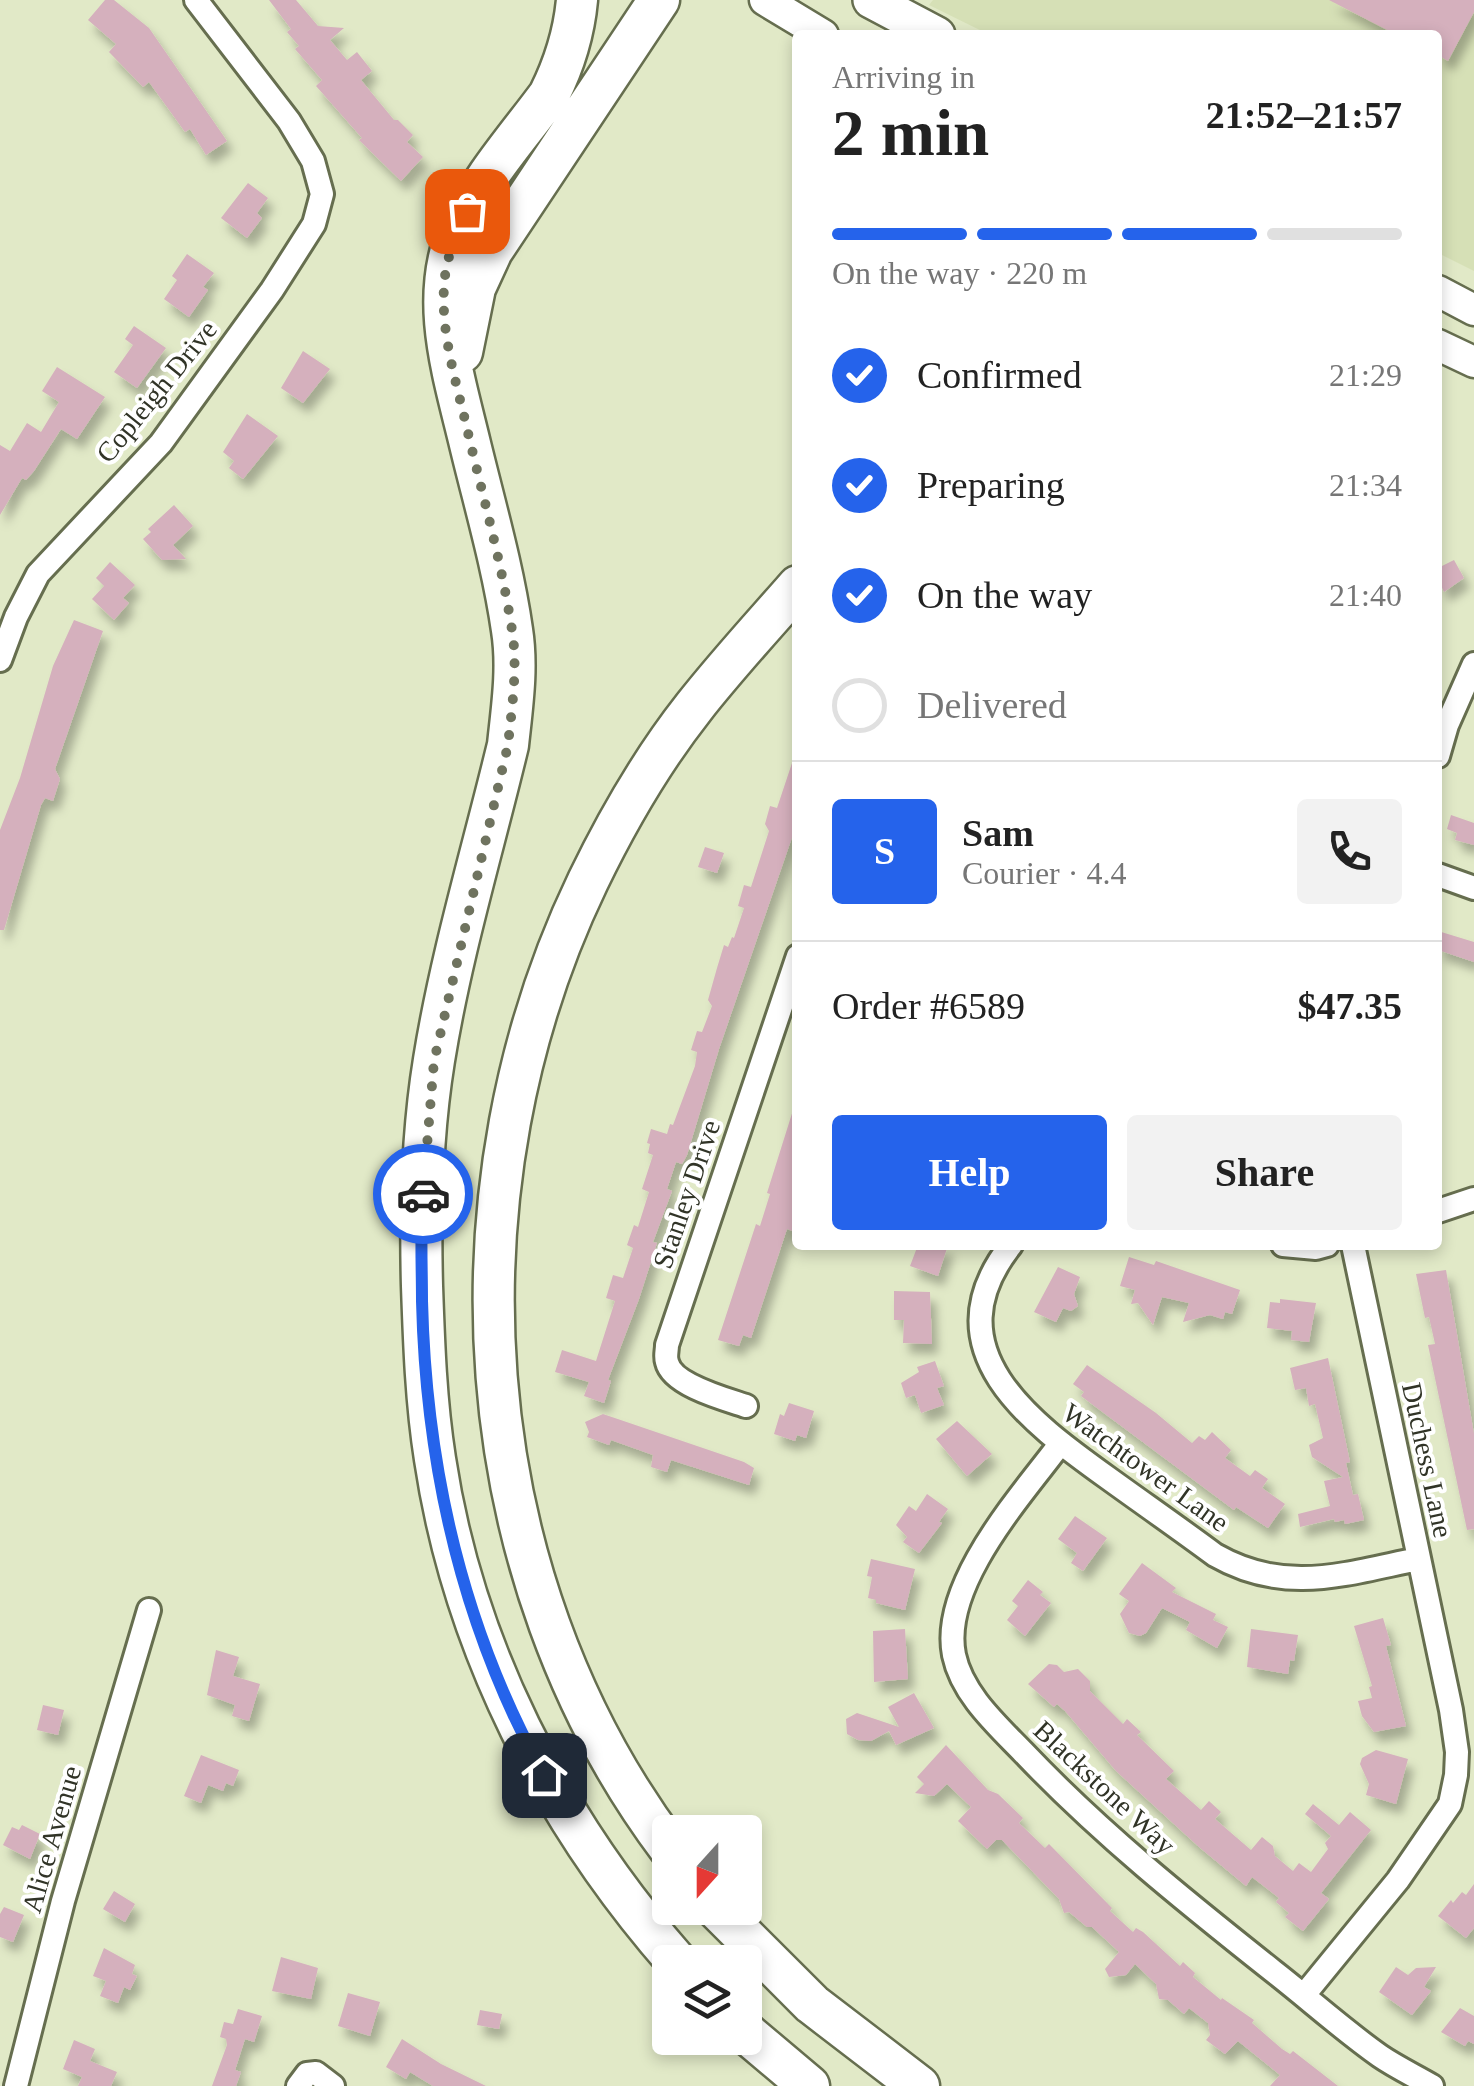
<!DOCTYPE html>
<html lang="en">
<head>
<meta charset="utf-8">
<style>
  body { margin:0; font-family:Georgia,serif; background:#f2f2f2; color:#222; height:100vh; display:flex; flex-direction:column; font-size:38px; white-space:nowrap }
  * { box-sizing:border-box; margin:0 }
  p { font-size:32px; color:#767676 }
  .icon { flex:none; width:55px; height:55px; fill:none; stroke:currentColor; stroke-width:2; stroke-linecap:round; stroke-linejoin:round }
  .map { position:relative; flex:1; overflow:hidden }
  .panel { position:absolute; left:792px; top:30px; width:650px; height:1220px; display:flex; flex-direction:column; background:#fff; border-radius:10px; box-shadow:0 5px 15px #0003 }
  .panel>* { flex:none }
  .needle { width:65px; rotate:201deg }
  .fabs { position:absolute; left:652px; top:1815px; display:grid; gap:20px }
  .fabs a { display:grid; place-items:center; width:110px; height:110px; border-radius:10px; background:#fff; box-shadow:0 5px 15px #0003; font-size:50px }
  .pin { position:absolute; display:grid; place-items:center; width:85px; height:85px; color:#fff; margin:-42px; border-radius:20px; box-shadow:0 5px 15px #0006 }
  .courier { position:absolute; display:grid; place-items:center; width:100px; height:100px; margin:-50px; border:8px solid #2563eb; border-radius:50%; background:#fff; color:#222; box-shadow:0 2px 12px #0007 }
  .overview em { font-style:normal; font-weight:700 }
  .overview div { display:flex; flex-direction:column-reverse }
  .overview { display:flex; align-items:center; justify-content:space-between; height:170px; padding:0 40px }
  h1 { font-size:65px; font-weight:700; line-height:75px }
  .bar { display:grid; grid-template-columns:repeat(4,1fr); gap:15px 10px; align-content:center; height:120px; padding:0 40px }
  .bar i { height:12px; border-radius:8px; background:#e0e0e0 }
  .bar .selected { background:#2563eb }
  .bar p { grid-column:span 4 }
  .line { display:flex; align-items:center; gap:25px; padding:0 40px; border-top:2px solid #e0e0e0 }
  .line div { flex:1 }
  .round { display:grid; place-items:center; flex:none; width:105px; height:105px; border-radius:10px; background:#f2f2f2 }
  ol { padding:0 40px; list-style:none }
  li { display:flex; align-items:center; gap:30px; height:110px }
  li p { margin-inline-start:auto }
  li .icon { padding:10px; border-radius:50%; background:#2563eb; color:#fff; stroke-width:4 }
  li:last-child { color:#767676 }
  li i { width:55px; height:55px; border:5px solid #e0e0e0; border-radius:50% }
  .cta { display:flex; gap:20px; margin-top:auto; padding:20px 40px }
  .cta a { flex:1; height:115px; border-radius:10px; background:#2563eb; color:#fff; font-size:40px; font-weight:700; line-height:115px; text-align:center }
  .cta a+a { background:#f2f2f2; color:#222 }
  .map>svg:first-child { display:block }
  .built { fill:#d6e0b6 }
  .building { fill:#d5b0bd; filter:url(#shadow) }
  .lines { fill:none; stroke-linecap:round; stroke-linejoin:round }
  .minor-casing { stroke:#666e4f; stroke-width:28 }
  .secondary-casing { stroke:#666e4f; stroke-width:35 }
  .primary-casing { stroke:#666e4f; stroke-width:40 }
  .motorway-casing { stroke:#666e4f; stroke-width:45 }
  .minor { stroke:#fff; stroke-width:22 }
  .secondary { stroke:#fff; stroke-width:30 }
  .primary { stroke:#fff; stroke-width:35 }
  .motorway { stroke:#fff; stroke-width:40 }
  .done { stroke:#6f735f; stroke-width:10; stroke-dasharray:0 18 }
  .route { stroke:#2563eb; stroke-width:12 }
  .labels { text-anchor:middle; stroke-width:8; stroke-linejoin:round; paint-order:stroke }
  .street-label { font-size:28px; fill:#313427; stroke:#fff }
</style>
</head>
<body>
<div class="map">
<svg width="1474" height="2086" viewBox="0 0 1474 2086">
  <defs>
    <filter id="shadow"><feDropShadow dx="6" dy="10" stdDeviation="5" flood-color="#0004"/></filter>
  </defs>
  <rect width="100%" height="100%" fill="#e1e9c7"/>
  <!-- built -->
  <path class="built" d="M933 0H1474V271L1438 253V35H990L929 5Z"/>
  <!-- building -->
  <path class="building" d="M105 0H114L149 28 227 141 206 155 190 129 185 132 149 82 143 87 109 52 116 44 88 20Z
    M269 0H296L318 26 344 28 330 40 347 60 357 52 372 71 361 80 394 120H398L413 135 407 142 423 157 401 181 359 140 362 138 316 86 322 80 295 49 299 46 287 32 291 29Z
    M1329 0H1474V12L1448 61 1438 55V35H1397Z
    M248 183 268 198 257 213 262 218 247 238 221 218Z
    M187 254 214 273 203 287 208 290 189 317 164 299 177 280 172 276Z
    M134 326 166 348 137 388 114 372 133 345 125 339Z
    M303 351 330 369 303 403 281 388Z
    M57 367 105 397 77 439 61 429 34 471 26 480 22 478 0 515V445L10 451 27 423 41 432 59 402 42 391Z
    M247 414 278 436 243 479 229 468 234 461 223 452Z
    M174 505 193 526 173 545 186 559 162 560 143 539 151 532 148 529Z
    M1454 560 1464 578 1444 592 1438 579V568Z
    M110 562 135 585 123 598 129 603 114 620 92 599 104 586 96 578Z
    M74 620 103 631 55 769 60 779 53 801 45 798 41 805 4 930H0V830L20 778 53 666Z
    M794 757 798 758V820L719 1049 687 1155 682 1164 676 1162 667 1189 672 1191 653 1242 657 1243 639 1299 608 1380 611 1381 604 1403 584 1396 589 1382 555 1372 562 1350 596 1361 615 1301 606 1298 613 1275 623 1278 633 1248 627 1245 634 1225 638 1227 649 1192 642 1189 653 1155 648 1153 650 1144 647 1143 651 1129 667 1134 670 1124 673 1125 695 1066 697 1052 691 1050 697 1031 702 1032 712 1006 708 1000 717 968 724 945 728 947 732 937 734 938 744 908 738 906 744 885 751 887 769 831 765 824 770 806 777 808Z
    M1451 815 1474 823V845L1455 840 1457 833 1447 829Z
    M705 847 724 853 717 873 698 867Z
    M1438 931 1474 942V962L1438 950Z
    M794 1107H798V1233L787 1229 751 1338 743 1335 739 1346 718 1340 756 1224 760 1226 770 1194 767 1193Z
    M918 1245H948L938 1276 910 1266Z
    M1129 1257 1154 1265 1156 1261 1240 1290 1232 1314 1225 1312 1223 1319 1210 1315 1183 1322 1189 1303 1162 1297 1153 1325 1138 1303 1131 1304 1135 1290 1120 1286Z
    M1058 1267 1080 1277 1074 1294 1078 1306 1071 1311 1063 1308 1056 1322 1034 1312Z
    M1446 1270 1474 1434V1529L1467 1530 1428 1345 1435 1344 1429 1317 1425 1318 1416 1274Z
    M894 1291 930 1292 932 1344 903 1343 904 1320H894Z
    M1280 1299 1316 1303 1309 1342 1291 1340 1292 1331 1267 1328 1270 1302 1280 1303Z
    M1328 1358 1350 1462 1346 1463 1353 1495 1358 1494 1364 1520 1345 1524 1344 1520 1335 1522 1334 1519 1300 1527 1298 1514 1330 1506 1324 1481 1343 1477 1312 1457 1309 1445 1323 1438 1315 1404 1309 1406 1306 1388 1295 1390 1290 1368Z
    M935 1361 944 1386 937 1388 944 1405 921 1413 915 1395 906 1398 901 1383 919 1372 917 1367Z
    M1087 1365 1156 1413 1192 1443 1199 1436 1205 1440 1212 1432 1231 1450 1225 1458 1250 1476 1255 1470 1268 1479 1262 1488 1285 1504 1268 1528 1236 1507 1234 1510 1081 1396 1084 1392 1073 1384Z
    M789 1403 814 1411 806 1438 797 1435 795 1441 774 1434 780 1414 784 1416Z
    M603 1414 744 1462 754 1468 749 1485 671 1460 667 1472 651 1467 653 1455 611 1440 609 1445 587 1437 589 1432 585 1422Z
    M957 1421 992 1454 967 1476 936 1439Z
    M927 1494 948 1509 939 1522 942 1523 919 1553 903 1542 907 1537 896 1525 909 1506 916 1511Z
    M1075 1516 1107 1538 1083 1571 1071 1563 1077 1553 1058 1539Z
    M871 1559 915 1569 905 1610 876 1603V1600L868 1598 872 1577 867 1576Z
    M1142 1563 1176 1588 1172 1592 1216 1614 1213 1620 1228 1627 1217 1648 1186 1630 1190 1622 1162 1608 1146 1633 1140 1636 1129 1633 1120 1614 1129 1601 1119 1594Z
    M1028 1580 1043 1592 1040 1595 1051 1603 1025 1636 1007 1620 1018 1606 1012 1601Z
    M1383 1618 1391 1645 1386 1646 1406 1726 1374 1732 1362 1716 1358 1701 1372 1698 1369 1687 1372 1686 1354 1626Z
    M905 1629 908 1679 874 1682 873 1631Z
    M1251 1629 1298 1635 1294 1661 1290 1660 1288 1674 1247 1667Z
    M216 1650 239 1657 233 1676 260 1684 249 1721 232 1716 235 1705 207 1695Z
    M1049 1664 1057 1665 1064 1672 1078 1669 1090 1681V1691L1123 1724 1127 1719 1141 1732 1137 1735 1174 1771 1166 1779 1201 1810 1209 1801 1221 1812 1215 1819 1251 1850 1262 1837 1273 1846 1275 1856 1293 1871 1299 1863 1311 1872 1328 1849 1325 1843 1331 1836 1305 1814 1313 1804 1339 1825 1350 1812 1371 1830 1321 1893 1329 1899 1303 1931 1285 1917 1289 1913 1276 1902 1279 1898 1252 1877 1246 1886 1199 1847 1116 1771 1065 1711 1057 1704 1054 1707 1028 1684Z
    M914 1693 934 1728 896 1745 889 1731 871 1741 858 1740 847 1734 846 1719 857 1713 899 1727 888 1707Z
    M43 1705 64 1710 58 1735 37 1730Z
    M946 1745 988 1790 998 1794 1023 1818 1019 1823 1045 1848 1049 1844 1112 1908 1110 1911 1133 1932 1136 1928 1143 1932 1180 1966 1183 1962 1195 1973 1193 1977 1221 2000 1222 1998 1254 2020 1252 2023 1282 2049 1290 2054 1293 2051 1338 2086H1270L1280 2075 1238 2041 1225 2054 1206 2040 1210 2035 1208 2023 1189 2008 1184 2014 1168 2000 1159 1999 1156 1984 1135 1964 1126 1975 1109 1977 1105 1969 1119 1952 1092 1927H1087L1069 1912 1064 1913 1059 1899 1002 1840H996L987 1849 958 1821 971 1807 947 1784 934 1796 915 1793 924 1784 917 1777Z
    M1376 1750 1408 1759 1396 1804 1366 1795 1369 1784 1360 1764 1362 1758Z
    M201 1755 239 1770 233 1786 226 1783 223 1791 208 1785 201 1803 184 1796Z
    M22 1825 40 1834 30 1859 3 1845 12 1827 19 1830Z
    M1474 1884V1928L1466 1938 1438 1916 1451 1900 1453 1903 1462 1892 1466 1895Z
    M114 1891 135 1904 125 1922 103 1909Z
    M4 1907 24 1915 13 1942 0 1937V1914Z
    M104 1948 135 1965 132 1974 137 1976 130 1990 124 1987 118 2003 100 1996 106 1981 93 1976Z
    M281 1957 318 1968 311 1999 272 1991Z
    M1396 1967 1408 1975 1416 1968 1436 1967 1424 1987 1431 1991 1412 2015 1379 1992Z
    M348 1993 380 2002 370 2036 338 2026Z
    M1460 2008 1474 2016V2044L1468 2041 1465 2046 1441 2032Z
    M238 2009 262 2016 254 2042 245 2039 235 2070 241 2072 236 2086H212L227 2045 226 2039 220 2037 224 2022 233 2024Z
    M480 2010 502 2014 499 2029 477 2025Z
    M402 2039 441 2064 486 2086H433L410 2072 406 2079 386 2067Z
    M74 2040 95 2049 90 2061 117 2072 111 2086H78L82 2077 63 2069Z"/>
  <g class="lines">
    <defs>
      <path id="minor" d="M0 660 16 617 38 574 161 443 272 290 314 224 322 194 313 161 289 121 196 0
        M1438 756 1447 725 1474 664
        M1438 875 1474 888
        M1438 1211 1474 1199
        M1011 1245C929 1349 1030 1422 1108 1478 1144 1504 1180 1529 1215 1555 1285 1595 1344 1574 1418 1559
        M1283 1245 1316 1248 1327 1245
        M746 1406C725 1399 672 1385 667 1362 665 1356 667 1351 667 1345L798 956
        M1060 1444C1021 1496 940 1585 954 1655 962 1694 997 1725 1023 1752 1100 1833 1186 1902 1273 1971 1309 1999 1343 2030 1380 2056 1396 2067 1415 2076 1432 2086
        M1304 1995 1398 1880 1450 1804 1456 1775 1457 1752 1451 1710 1353 1245
        M16 2086 63 1901 149 1610
        M298 2086 307 2074 316 2073 333 2086"/>
      <path id="secondary" d="M765 0 823 35
        M1438 291 1474 310
        M1438 345 1474 362"/>
      <path id="primary" d="M871 0 937 35"/>
      <path id="motorway" d="M577 0C574 33 564 65 549 95 518 137 480 179 459 227 428 298 453 373 470 444 485 506 503 567 512 630 518 668 512 707 508 745 483 849 451 954 434 1060 422 1134 420 1212 422 1286 424 1344 426 1402 435 1459 463 1646 553 1821 677 1962
        M462 352 475 288 492 251 659 0
        M670 1849C464 1575 441 1186 588 881 617 821 653 759 694 707 727 665 763 626 798 586
        M716 1908 812 2004 919 2086
        M745 2032 809 2086"/>
    </defs>
    <!-- minor casing -->
    <use href="#minor" class="minor-casing"/>
    <!-- secondary casing -->
    <use href="#secondary" class="secondary-casing"/>
    <!-- primary casing -->
    <use href="#primary" class="primary-casing"/>
    <!-- motorway casing -->
    <use href="#motorway" class="motorway-casing"/>
    <!-- minor -->
    <use href="#minor" class="minor"/>
    <!-- secondary -->
    <use href="#secondary" class="secondary"/>
    <!-- primary -->
    <use href="#primary" class="primary"/>
    <!-- motorway -->
    <use href="#motorway" class="motorway"/>
  </g>
  <g class="lines">
    <!-- done -->
    <path class="done" d="M423 1194 434 1061 508 745C512 707 518 667 512 630 501 559 481 490 465 420 454 374 439 325 445 276 448 254 457 231 467 211"/>
    <!-- route -->
    <path class="route" d="M423 1194C420 1230 422 1265 422 1301 426 1467 463 1629 544 1775"/>
  </g>
  <g class="labels">
    <!-- street labels -->
    <g class="street-label">
      <text transform="translate(156 391) rotate(-51)" y="10">Copleigh Drive</text>
      <text transform="translate(686 1194) rotate(-71)" y="10">Stanley Drive</text>
      <text transform="translate(1428 1460) rotate(78)" y="10">Duchess Lane</text>
      <text transform="translate(1146 1467) rotate(36)" y="10">Watchtower Lane</text>
      <text transform="translate(1105 1787) rotate(43)" y="10">Blackstone Way</text>
      <text transform="translate(51 1839) rotate(-74)" y="10">Alice Avenue</text>
    </g>
  </g>
</svg>
<div class="fabs">
<a><svg class="needle" viewBox="-14 -14 28 28"><path d="M0-13l5 13h-10z" fill="#e53935"/><path d="M0 13l5-13h-10z" fill="#767676"/></svg></a>
<a><svg class="icon" aria-label="layers" viewBox="0 0 24 24"><path d="M12 4l9 5-9 5-9-5zM3 14l9 5 9-5"/></svg></a>
</div>
<div class="pin" style="left:467px;top:211px;background:#ea580c"><svg class="icon" aria-label="bag" viewBox="0 0 24 24"><path d="M5 8h14l-1 12H6zM9 8a3 3 0 0 1 6 0"/></svg></div>
<div class="pin" style="left:544px;top:1775px;background:#1f2937"><svg class="icon" aria-label="home" viewBox="0 0 24 24"><path d="M3 11l9-7 9 7M6 9v11h12V9"/></svg></div>
<div class="courier" style="left:423px;top:1194px"><svg class="icon" aria-label="car" viewBox="0 0 24 24"><path d="M5 17H2v-5l4-1 3-4h7l3 4 3 1v5h-3M9 17h6M6 11h13"/><circle cx="7" cy="17" r="2"/><circle cx="17" cy="17" r="2"/></svg></div>
<section class="panel">
<div class="overview"><div><h1>2 min</h1><p>Arriving in</p></div><em>21:52–21:57</em></div>
<div class="bar"><i class="selected"></i><i class="selected"></i><i class="selected"></i><i></i><p>On the way · 220 m</p></div>
<ol>
<li><svg class="icon" aria-label="check" viewBox="0 0 24 24"><path d="M5 12l5 5 9-10"/></svg>Confirmed<p>21:29</p></li>
<li><svg class="icon" aria-label="check" viewBox="0 0 24 24"><path d="M5 12l5 5 9-10"/></svg>Preparing<p>21:34</p></li>
<li><svg class="icon" aria-label="check" viewBox="0 0 24 24"><path d="M5 12l5 5 9-10"/></svg>On the way<p>21:40</p></li>
<li><i></i>Delivered</li>
</ol>
<div class="line" style="height:180px"><b class="round" style="background:#2563eb;color:#fff">S</b><div><b>Sam</b><p>Courier · 4.4</p></div><a class="round"><svg class="icon" aria-label="phone" viewBox="0 0 24 24"><path d="M5 4h4l2 5-3 2q2 4 5 5l2-3 5 2v4C11 20 4 13 5 4z"/></svg></a></div>
<div class="line" style="height:130px"><div>Order #6589</div><b>$47.35</b></div>
<div class="cta"><a>Help</a><a>Share</a></div>
</section>
</div>
</body>
</html>
